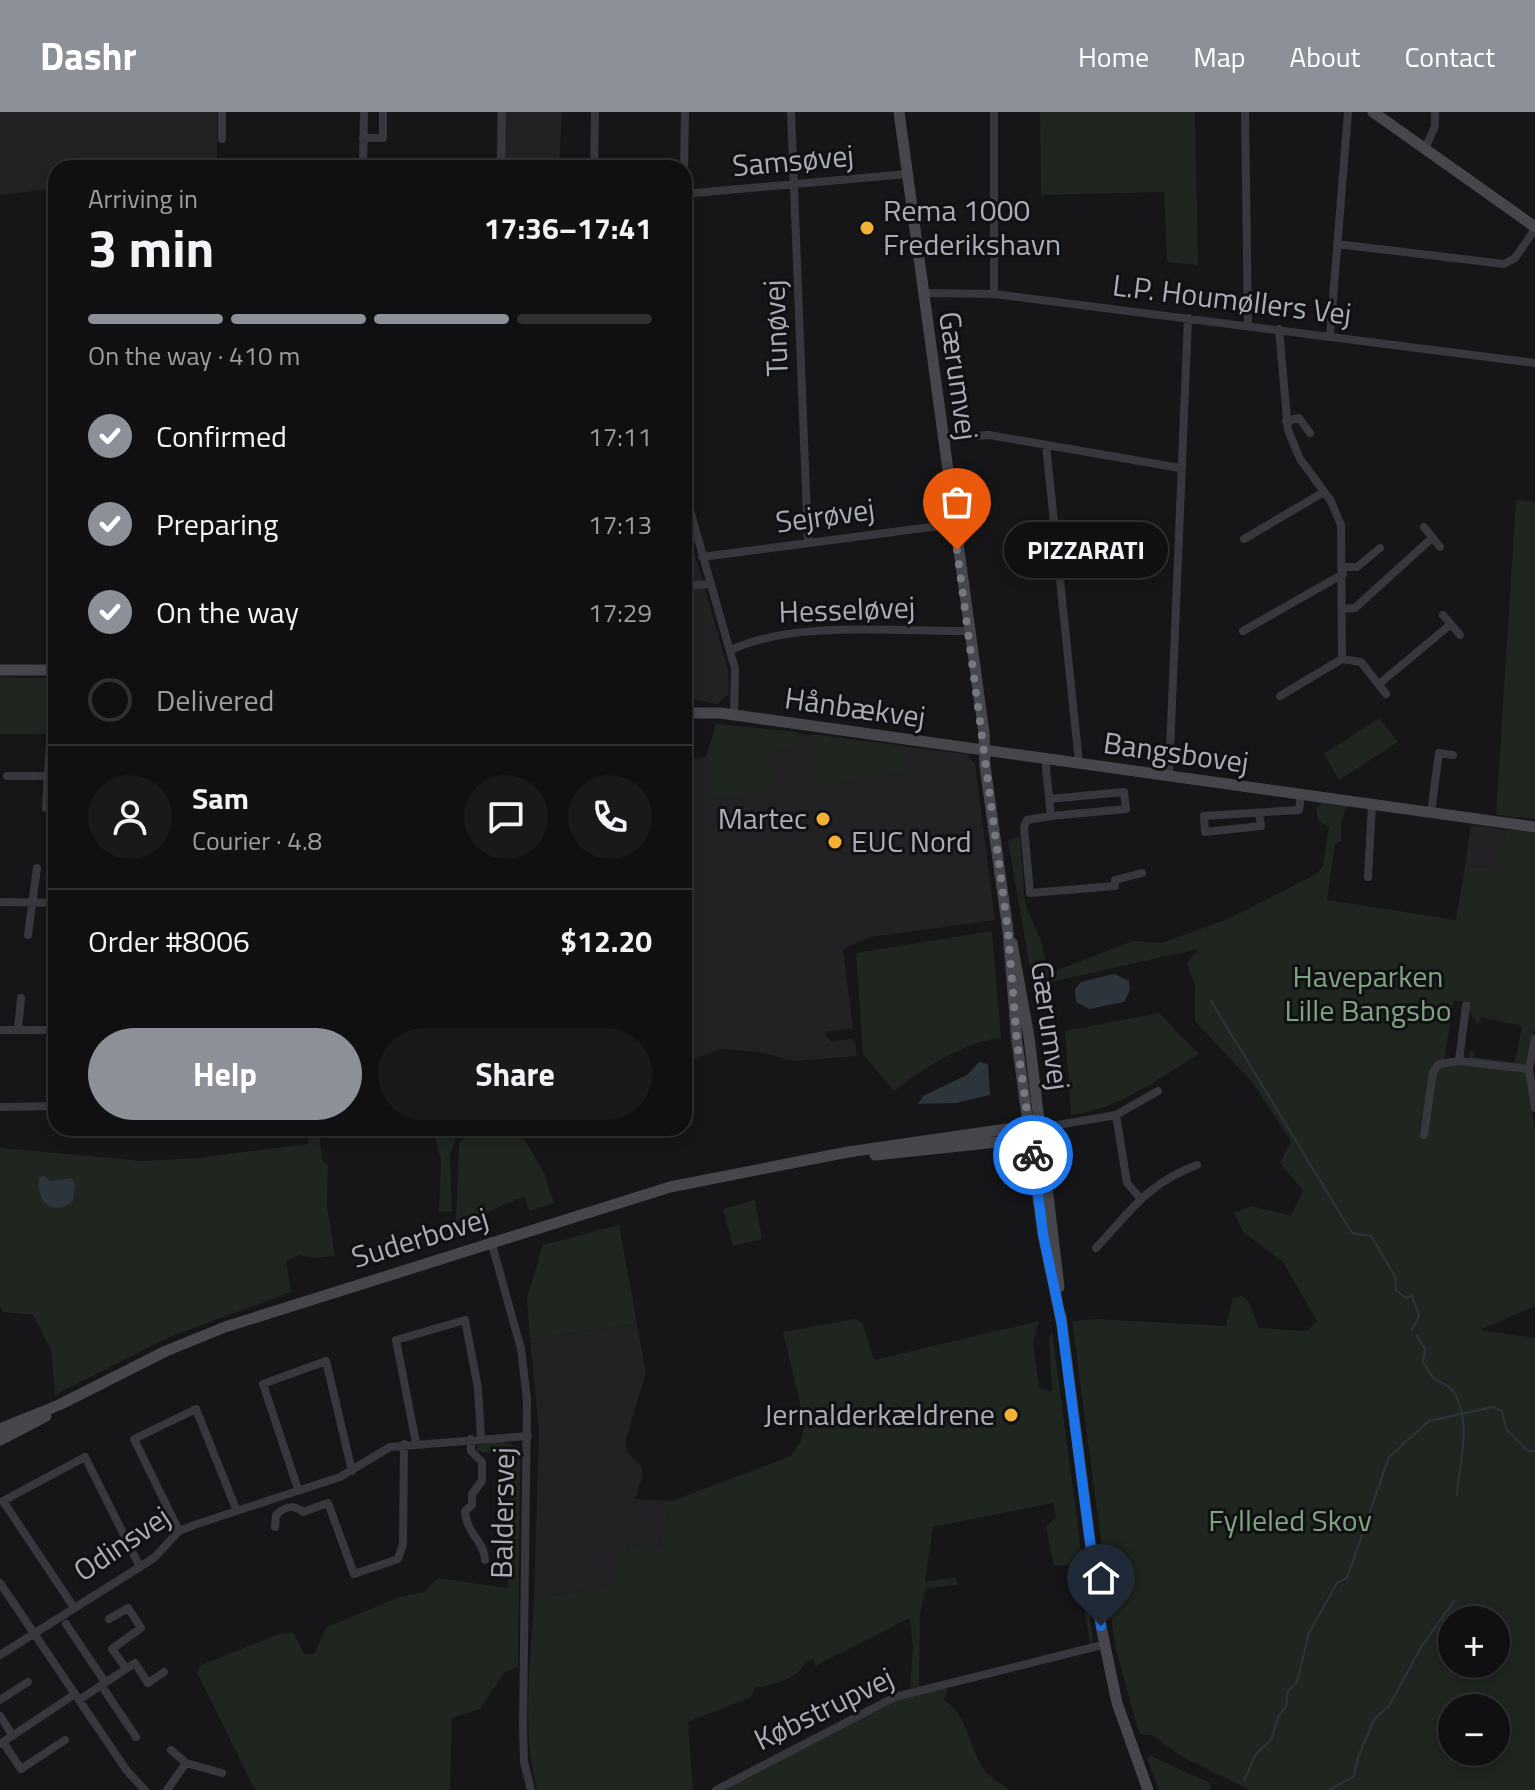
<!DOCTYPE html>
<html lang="en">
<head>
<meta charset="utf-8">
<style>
  body { margin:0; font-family:"Titillium Web",sans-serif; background:#19191b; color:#f1f3f6; height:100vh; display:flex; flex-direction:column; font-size:30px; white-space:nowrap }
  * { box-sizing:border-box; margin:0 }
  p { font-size:26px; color:#9c9d9f }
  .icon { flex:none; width:44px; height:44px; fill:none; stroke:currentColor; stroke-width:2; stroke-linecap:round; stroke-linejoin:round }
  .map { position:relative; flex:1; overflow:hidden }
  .drawer { position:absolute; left:48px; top:48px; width:644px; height:976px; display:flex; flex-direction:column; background:#101012; border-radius:24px; box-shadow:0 4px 12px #0003,0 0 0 2px #303032 }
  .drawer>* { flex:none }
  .fabs { position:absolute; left:1438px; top:1494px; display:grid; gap:16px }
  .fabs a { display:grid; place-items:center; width:72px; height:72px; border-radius:50%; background:#101012; box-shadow:0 4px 12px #0003,0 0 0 2px #303032; font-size:40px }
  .pin { position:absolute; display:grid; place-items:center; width:68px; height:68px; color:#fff; margin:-82px -34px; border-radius:50% 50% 50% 0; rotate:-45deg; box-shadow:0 0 8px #0007 }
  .pin .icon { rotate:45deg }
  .courier { position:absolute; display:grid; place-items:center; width:80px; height:80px; margin:-40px; border:6px solid #1a73e8; border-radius:50%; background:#fff; color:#222; box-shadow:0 2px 10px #0007 }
  .bubble { position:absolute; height:56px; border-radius:28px; background:#101012; box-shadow:0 4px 12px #0003,0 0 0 2px #303032; font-size:26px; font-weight:700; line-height:56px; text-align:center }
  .head em { font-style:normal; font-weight:700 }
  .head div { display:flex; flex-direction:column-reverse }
  .head { display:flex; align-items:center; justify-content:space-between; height:136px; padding:0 40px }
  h1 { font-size:52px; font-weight:700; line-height:60px }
  .bar { display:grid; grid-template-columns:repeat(4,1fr); gap:12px 8px; align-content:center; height:96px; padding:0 40px }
  .bar i { height:10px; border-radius:6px; background:#303032 }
  .bar .active { background:#8c9099 }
  .bar p { grid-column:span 4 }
  .line { display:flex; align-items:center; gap:20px; padding:0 40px; border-top:2px solid #303032 }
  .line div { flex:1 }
  .round { display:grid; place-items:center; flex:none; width:84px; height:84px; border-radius:42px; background:#19191b }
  ol { padding:0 40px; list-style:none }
  li { display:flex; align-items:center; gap:24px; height:88px }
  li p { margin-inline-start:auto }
  li .icon { padding:8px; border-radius:50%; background:#8c9099; color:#fff; stroke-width:4 }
  li:last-child { color:#9c9d9f }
  li i { width:44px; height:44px; border:4px solid #303032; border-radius:50% }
  .cta { display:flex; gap:16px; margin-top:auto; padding:16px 40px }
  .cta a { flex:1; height:92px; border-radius:48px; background:#8c9099; color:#fff; font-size:32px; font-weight:700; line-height:92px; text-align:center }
  .cta a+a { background:#19191b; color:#f1f3f6 }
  header { display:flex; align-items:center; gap:48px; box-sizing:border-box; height:112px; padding:0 40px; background:#8c9099; color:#fff }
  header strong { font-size:38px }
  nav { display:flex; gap:44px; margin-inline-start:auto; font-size:28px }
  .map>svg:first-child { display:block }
  .built { fill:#222225 }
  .green { fill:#1e261f; fill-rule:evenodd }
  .water { fill:#2c353c }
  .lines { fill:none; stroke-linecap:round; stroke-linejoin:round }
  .stream { stroke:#2c353c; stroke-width:2 }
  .street { stroke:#37383d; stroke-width:8 }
  .secondary { stroke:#45474d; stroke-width:11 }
  .done { stroke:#757880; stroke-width:8; stroke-dasharray:0 14.4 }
  .route { stroke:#1a73e8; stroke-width:10 }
  .poi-dot { fill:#f2b134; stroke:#111113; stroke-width:3 }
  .labels { text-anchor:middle; stroke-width:6; stroke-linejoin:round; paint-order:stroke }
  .street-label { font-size:30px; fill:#a8adb8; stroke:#111113 }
  .poi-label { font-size:30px; fill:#a8adb8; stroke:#111113; text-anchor:start }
  .park-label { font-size:30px; fill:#7fa381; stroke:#111113 }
</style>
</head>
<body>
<header>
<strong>Dashr</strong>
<nav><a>Home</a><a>Map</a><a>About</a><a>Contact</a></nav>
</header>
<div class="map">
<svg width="1535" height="1678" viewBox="0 0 1535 1678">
  <rect width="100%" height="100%" fill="#161618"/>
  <!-- built -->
  <path class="built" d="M0 0H217V48L169 56H56V76L0 83Z
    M497 0H562L559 56H496Z
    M685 408 728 557 729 582 717 592 684 585Z
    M716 612 967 642 975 652 995 808 870 825 843 837 853 916 826 920 825 923 831 930 850 927 855 930 857 944 794 949 761 940 720 937 684 951V648L706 645Z
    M1471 713 1506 717 1500 757 1465 753Z
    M637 1212 646 1260 626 1327 627 1340 641 1354 643 1362 635 1387 672 1389 660 1434 631 1433 603 1475 534 1487 539 1319 530 1227Z"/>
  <!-- green -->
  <path class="green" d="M1040 0H1195L1198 153 1167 150 1164 80 1041 83Z
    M1516 388 1535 390V707L1496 703Z
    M0 565 46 566 47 622H0Z
    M1379 606 1398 630 1339 668 1324 642Z
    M718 612 798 620 799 635 767 640 772 679 711 687 706 648Z
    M812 622 904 634 907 659 819 673Z
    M1322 691 1347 694 1341 711V729L1335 732 1327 788 1456 808 1465 753 1499 757 1506 717 1535 721V915L1526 960 1535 1018V1194L1480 1218 1535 1226V1678H1250L1179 1643 1152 1623H1142L1138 1618 1115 1534 1072 1209 1096 1207 1226 1214 1233 1185 1242 1184 1248 1189 1259 1216 1307 1219 1317 1209 1283 1150 1244 1121 1234 1101 1252 1094 1291 1104 1303 1079 1280 1051 1291 1029 1253 971 1195 909V874L1187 851 1198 837 1033 874 1008 728 1020 724 1025 792 1040 826 1049 861 1133 829 1162 831 1228 807 1317 762 1323 754 1329 714 1319 710 1316 697ZM1454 888 1462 890 1478 912 1481 905 1522 914 1515 950 1473 945 1474 938H1470L1468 953 1444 949ZM1452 1508H1496V1552H1452ZM1452 1596H1496V1640H1452Z
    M992 819 1001 926C965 929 922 957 894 979L863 942 856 841Z
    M1159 901 1199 942C1158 967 1119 997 1071 1003L1065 919Z
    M308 1016H319L322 1048 328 1054 327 1094 335 1144 313 1146 300 1143 286 1149 291 1180 169 1225 55 1283 51 1238 33 1203 3 1200 0 1194V1036L142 1049 198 1046 308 1032Z
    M433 1016H460L450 1042 452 1099 439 1100 441 1048Z
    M481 1016H518L544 1061 554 1091 530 1099 524 1085C502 1092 483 1105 461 1111L456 1108 459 1032 466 1023Z
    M755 1088 762 1127 733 1134 723 1097Z
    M619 1113 637 1212 530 1227 527 1186 543 1133Z
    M855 1207 862 1210 874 1248 1039 1209 1033 1230 1039 1276 1052 1280 1049 1227 1052 1219 1093 1528 1090 1531 1077 1452 1054 1454 1046 1415 1056 1405 1053 1391 933 1415 925 1470 955 1465 958 1473 926 1476 920 1501 919 1574 910 1577 913 1536 910 1506 815 1554 814 1547C803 1549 805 1552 799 1559 789 1569 767 1574 755 1576L751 1585 688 1610 693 1678H537C521 1616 531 1550 534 1487L603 1475 631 1433 660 1434 672 1389 791 1344 801 1329 805 1312 783 1220Z
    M498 1329 520 1335 518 1555 504 1561 480 1597 452 1606 450 1678H255L197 1561 201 1553 279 1522 293 1520 304 1542H314L327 1515 400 1485 424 1480 438 1466 508 1476 510 1344 477 1339V1333Z
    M948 1576 944 1588C969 1604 969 1637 985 1659 990 1666 1003 1673 1010 1678H724L895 1589Z
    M1151 1644 1210 1671 1211 1678H1159L1147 1646Z"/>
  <!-- water -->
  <path class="water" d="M1114 862 1129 869 1130 878 1124 890 1089 897 1076 890 1075 877 1081 870Z
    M979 950 988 952 990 983 956 991 918 992 923 984 967 963Z
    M43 1063 50 1069 71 1066 75 1072 73 1089C52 1106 36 1089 39 1066Z"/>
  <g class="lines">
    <!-- stream -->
    <path class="stream" d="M1211 889 1352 1121 1371 1124 1395 1164 1396 1178 1406 1186 1412 1183 1419 1204 1412 1218
      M1417 1224 1425 1237 1423 1251C1429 1255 1428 1262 1434 1266 1438 1270 1449 1273 1453 1279 1473 1309 1459 1350 1457 1383
      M1244 1668 1256 1642 1271 1628 1278 1605 1286 1594 1288 1579 1297 1570 1309 1521 1337 1471 1347 1466 1389 1345 1429 1309 1493 1295 1502 1299 1506 1317 1528 1339H1535
      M1329 1678 1354 1664 1358 1645 1375 1606 1389 1594 1421 1535 1454 1489"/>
    <!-- street -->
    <path class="street" d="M222 0V27
      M791 0 808 430
      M994 0V182
      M1245 0 1248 214
      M363 26H383V0
      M1425 37 1435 14V0
      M363 56 364 0
      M501 56 502 0
      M594 56 595 0
      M684 56 685 0
      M684 82 907 62
      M1337 132 1504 152 1515 146 1535 117
      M923 181 994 182 1535 251
      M1279 217 1288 318 1300 347 1331 389 1341 413 1342 547 1361 550 1386 582
      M1330 224 1348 0
      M1286 309 1299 306 1310 321
      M943 326 989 323 1180 356
      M1046 333 1079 651
      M684 377 735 557 734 603
      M1424 415 1440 435
      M1244 427 1324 380
      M702 445 954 412
      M1343 455H1357L1380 436
      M684 474 711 472
      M1342 497 1355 496 1432 426
      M1443 503 1460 523
      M1243 519 1343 462
      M731 538C792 508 899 520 968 519
      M1379 572 1451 512
      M1280 584 1342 547
      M1045 646 1051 704 1027 708 1024 715 1030 781 1115 774V768L1142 761
      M1169 663 1188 206
      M7 664H56
      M1049 687 1124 680 1126 697 1051 704
      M46 696 50 631
      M1259 701 1261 714 1205 720 1204 704 1299 698 1301 683
      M1431 701 1439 641 1453 643
      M1368 765 1372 692
      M0 790 56 791
      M28 823 37 756
      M1466 894 1459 949 1529 957
      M0 918H56
      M18 918 21 886
      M1535 927 1529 957 1535 996
      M0 995 56 994
      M1116 1003 1127 1071 1140 1086
      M1040 1016 1116 1003 1158 979
      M1424 1023 1433 960 1439 952 1459 949
      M491 1129 521 1237 527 1288 523 1615 524 1650 531 1678
      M1096 1136C1131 1099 1146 1072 1197 1053
      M471 1327V1339L482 1350V1369L472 1382V1393L465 1399C466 1421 485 1430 485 1448
      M416 1331 396 1228 465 1208 478 1276 481 1327
      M298 1377 263 1272 326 1249 352 1359
      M275 1415 276 1403C285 1394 293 1392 303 1400L328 1391 354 1462 398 1447 403 1432 404 1332
      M179 1419 134 1327 196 1297 236 1397
      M0 1471 127 1659 145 1678
      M73 1494 3 1389 85 1345 140 1455
      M109 1507 128 1496 141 1516 112 1537 126 1556
      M66 1512 105 1570
      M0 1543 154 1446 179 1419 194 1413 340 1365 390 1335 528 1324
      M101 1573 136 1625
      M0 1588 28 1570
      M79 1588 135 1551 148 1571 164 1560
      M0 1604 13 1624
      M3 1630 21 1657 65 1628
      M0 1632 75 1582
      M171 1638 186 1651 222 1661
      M167 1678 186 1651
      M716 1678 895 1585 1098 1534"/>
    <!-- secondary -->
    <path class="secondary" d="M899 0 984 621 985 654 1008 819 1017 930 1043 1122 1061 1208
      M1373 0 1535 115
      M0 558H56
      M684 601H720L1535 715
      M1012 831 1029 925 1059 1175
      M875 1043 1016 1028 1029 1018
      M1061 1204 1101 1514 1117 1591 1148 1678
      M0 1317 59 1293 166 1239 225 1215 670 1075 848 1040 1014 1016H1040
      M0 1328 46 1304"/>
  </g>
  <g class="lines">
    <!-- done -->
    <path class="done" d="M957 438 1008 819 1017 930 1033 1043"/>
    <!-- route -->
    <path class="route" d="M1033 1043 1043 1122 1061 1208 1101 1514"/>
  </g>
  <!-- markers -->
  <g class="poi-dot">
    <circle cx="867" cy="116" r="8"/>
    <circle cx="823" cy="707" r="8"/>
    <circle cx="835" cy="730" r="8"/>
    <circle cx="1011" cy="1303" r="8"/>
  </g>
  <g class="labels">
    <!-- street labels -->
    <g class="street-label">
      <text transform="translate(793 49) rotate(-5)" y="10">Samsøvej</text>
      <text transform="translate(1232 188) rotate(7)" y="10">L.P. Houmøllers Vej</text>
      <text transform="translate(776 216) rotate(-92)" y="10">Tunøvej</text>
      <text transform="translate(958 264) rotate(82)" y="10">Gærumvej</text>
      <text transform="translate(825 404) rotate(-8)" y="10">Sejrøvej</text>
      <text transform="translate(847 498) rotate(-2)" y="10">Hesseløvej</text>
      <text transform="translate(855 596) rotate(8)" y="10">Hånbækvej</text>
      <text transform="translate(1176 641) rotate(8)" y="10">Bangsbovej</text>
      <text transform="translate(1050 914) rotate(82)" y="10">Gærumvej</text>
      <text transform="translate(420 1126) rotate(-17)" y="10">Suderbovej</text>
      <text transform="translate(503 1401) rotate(-89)" y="10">Baldersvej</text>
      <text transform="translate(122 1432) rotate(-34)" y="10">Odinsvej</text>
      <text transform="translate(824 1597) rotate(-26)" y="10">Købstrupvej</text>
    </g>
    <!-- poi labels -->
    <g class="poi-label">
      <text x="883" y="109">Rema 1000<tspan x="883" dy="34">Frederikshavn</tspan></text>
      <text x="807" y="717" text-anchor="end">Martec</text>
      <text x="851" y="740">EUC Nord</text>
      <text x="995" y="1313" text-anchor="end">Jernalderkældrene</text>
    </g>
    <!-- park labels -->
    <g class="park-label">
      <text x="1368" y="875">Haveparken<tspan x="1368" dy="34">Lille Bangsbo</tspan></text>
      <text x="1290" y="1419">Fylleled Skov</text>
    </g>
  </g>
</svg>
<div class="fabs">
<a>+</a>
<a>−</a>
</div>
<div class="pin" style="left:957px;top:438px;background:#ea580c"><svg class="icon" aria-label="bag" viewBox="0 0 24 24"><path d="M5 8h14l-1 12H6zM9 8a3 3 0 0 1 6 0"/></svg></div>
<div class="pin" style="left:1101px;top:1514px;background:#1f2937"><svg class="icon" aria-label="home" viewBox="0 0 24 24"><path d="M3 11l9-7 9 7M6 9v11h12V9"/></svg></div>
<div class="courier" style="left:1033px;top:1043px"><svg class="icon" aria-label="bike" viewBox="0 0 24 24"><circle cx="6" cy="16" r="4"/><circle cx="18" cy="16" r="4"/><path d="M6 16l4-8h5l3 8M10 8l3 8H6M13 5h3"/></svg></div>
<div class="bubble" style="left:1004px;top:410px;width:164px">PIZZARATI</div>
<section class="drawer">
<div class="head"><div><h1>3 min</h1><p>Arriving in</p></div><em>17:36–17:41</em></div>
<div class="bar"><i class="active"></i><i class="active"></i><i class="active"></i><i></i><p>On the way · 410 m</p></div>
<ol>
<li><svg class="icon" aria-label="check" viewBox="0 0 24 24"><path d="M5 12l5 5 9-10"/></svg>Confirmed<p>17:11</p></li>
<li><svg class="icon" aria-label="check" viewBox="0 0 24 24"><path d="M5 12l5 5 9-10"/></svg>Preparing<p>17:13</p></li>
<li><svg class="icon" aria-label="check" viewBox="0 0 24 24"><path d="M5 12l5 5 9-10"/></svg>On the way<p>17:29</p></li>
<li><i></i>Delivered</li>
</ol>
<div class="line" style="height:144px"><a class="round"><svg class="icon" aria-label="person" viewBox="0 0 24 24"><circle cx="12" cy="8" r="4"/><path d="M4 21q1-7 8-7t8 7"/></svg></a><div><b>Sam</b><p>Courier · 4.8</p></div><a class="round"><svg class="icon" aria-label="chat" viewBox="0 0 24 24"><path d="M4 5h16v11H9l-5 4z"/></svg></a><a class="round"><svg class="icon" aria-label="phone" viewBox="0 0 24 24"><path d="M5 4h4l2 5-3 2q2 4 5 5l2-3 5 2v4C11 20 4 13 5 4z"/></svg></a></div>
<div class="line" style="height:104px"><div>Order #8006</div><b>$12.20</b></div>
<div class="cta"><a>Help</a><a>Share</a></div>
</section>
</div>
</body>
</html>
